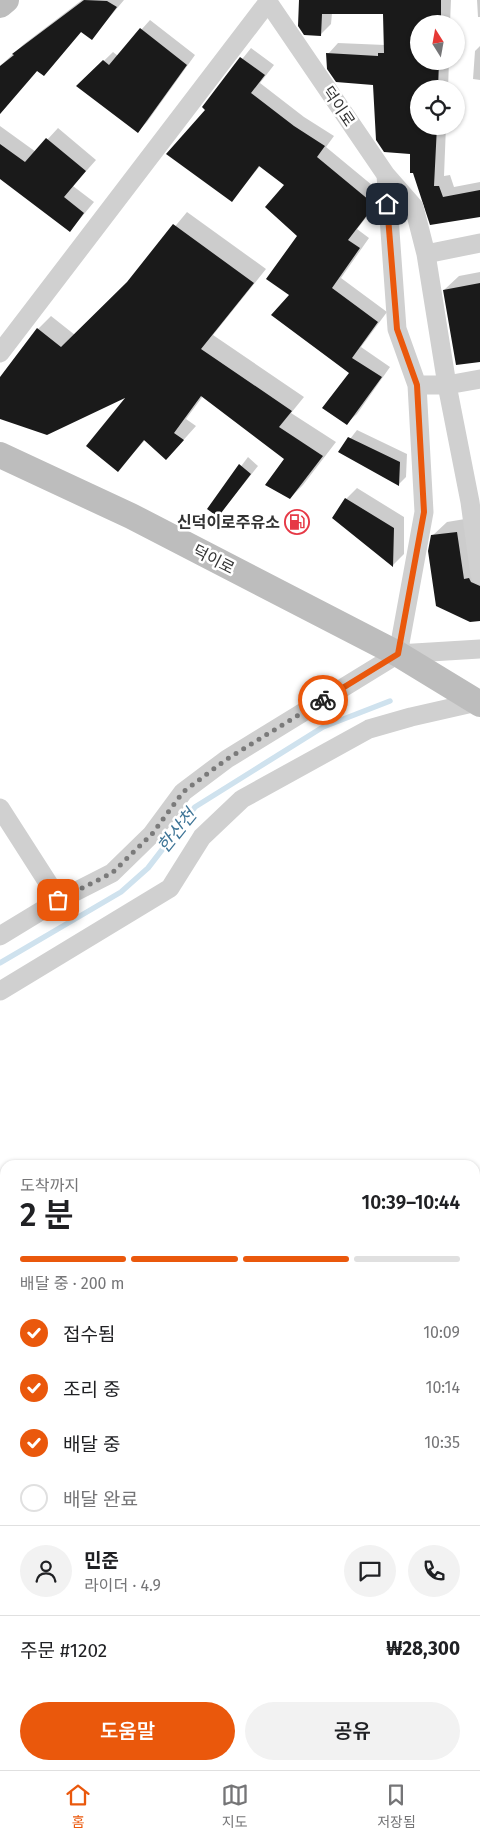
<!DOCTYPE html>
<html lang="ko">
<head>
<meta charset="utf-8">
<style>
  body { margin:0; font-family:"Fira Sans","Noto Sans KR",sans-serif; background:#f2f2f2; color:#202124; height:100vh; display:flex; flex-direction:column; font-size:19px; white-space:nowrap }
  * { box-sizing:border-box; margin:0 }
  p { font-size:16px; color:#757577 }
  .icon { flex:none; width:28px; height:28px; fill:none; stroke:currentColor; stroke-width:2; stroke-linecap:round; stroke-linejoin:round }
  .map { position:relative; flex:1; overflow:hidden }
  .panel { position:absolute; left:0px; top:1160px; width:480px; height:610px; display:flex; flex-direction:column; background:#fff; border-radius:15px 15px 0 0; box-shadow:0 1px 4px #0004 }
  .panel>* { flex:none }
  .needle { width:32px; rotate:349deg }
  .fabs { position:absolute; left:410px; top:15px; display:grid; gap:10px }
  .fabs a { display:grid; place-items:center; width:55px; height:55px; border-radius:50%; background:#fff; box-shadow:0 1px 4px #0004; font-size:25px }
  .pin { position:absolute; display:grid; place-items:center; width:42px; height:42px; color:#fff; margin:-21px; border-radius:10px; box-shadow:0 2px 8px #0006 }
  .courier { position:absolute; display:grid; place-items:center; width:50px; height:50px; margin:-25px; border:4px solid #ea580c; border-radius:50%; background:#fff; color:#222; box-shadow:0 1px 6px #0007 }
  .summary em { font-style:normal; font-weight:600 }
  .summary div { display:flex; flex-direction:column-reverse }
  .summary { display:flex; align-items:center; justify-content:space-between; height:85px; padding:0 20px }
  h1 { font-size:32px; font-weight:600; line-height:38px }
  .bar { display:grid; grid-template-columns:repeat(4,1fr); gap:8px 5px; align-content:center; height:60px; padding:0 20px }
  .bar i { height:6px; border-radius:4px; background:#e0e0e0 }
  .bar .on { background:#ea580c }
  .bar p { grid-column:span 4 }
  .line { display:flex; align-items:center; gap:12px; padding:0 20px; border-top:1px solid #e0e0e0 }
  .line div { flex:1 }
  .round { display:grid; place-items:center; flex:none; width:52px; height:52px; border-radius:26px; background:#f2f2f2 }
  ol { padding:0 20px; list-style:none }
  li { display:flex; align-items:center; gap:15px; height:55px }
  li p { margin-inline-start:auto }
  li .icon { padding:5px; border-radius:50%; background:#ea580c; color:#fff; stroke-width:4 }
  li:last-child { color:#757577 }
  li i { width:28px; height:28px; border:2px solid #e0e0e0; border-radius:50% }
  .action { display:flex; gap:10px; margin-top:auto; padding:10px 20px }
  .action a { flex:1; height:58px; border-radius:30px; background:#ea580c; color:#fff; font-size:20px; font-weight:600; line-height:58px; text-align:center }
  .action a+a { background:#f2f2f2; color:#202124 }
  .dock { display:flex; justify-content:space-around; align-items:center; height:70px; border-top:1px solid #e0e0e0; background:#fff; font-size:14px; color:#757577 }
  .dock a { display:grid; justify-items:center; gap:2px }
  .dock .on { color:#ea580c }
  .map>svg:first-child { display:block }
  .green { fill:#e6ecdf }
  .shadow { fill:#0003 }
  .lines { fill:none; stroke-linecap:round; stroke-linejoin:round }
  .stream { stroke:#cfe2ee; stroke-width:5.5 }
  .building { fill:#1a1a1a }
  .minor { stroke:#d0d0d0; stroke-width:19 }
  .secondary { stroke:#bdbdbd; stroke-width:26 }
  .primary { stroke:#ababab; stroke-width:28 }
  .done { stroke:#7a7a7a; stroke-width:5; stroke-dasharray:0 9 }
  .route { stroke:#ea580c; stroke-width:6 }
  .labels { text-anchor:middle; stroke-width:5; stroke-linejoin:round; paint-order:stroke }
  .street-label { font-size:16px; fill:#333; stroke:#fff }
  .poi-label { font-size:16px; font-weight:bold; fill:#333; stroke:#fff; text-anchor:end }
  .water-label { font-size:18px; font-style:italic; fill:#3f7597; stroke:#fff }
</style>
</head>
<body>
<div class="map">
<svg width="480" height="1770" viewBox="0 0 480 1770">
  <rect width="100%" height="100%" fill="#fff"/>
  <!-- green -->
  <path class="green" d="M480 1459V1538L475 1541V1463Z
    M5 1762V1765H50L41 1770H0V1765Z"/>
  <!-- shadow -->
  <path class="shadow" d="M82 0H124L92 38 82 31 44 75 38 70 0 114V66L24 44Z
    M300 0H451L450 24H419V61H449L448 89H419V126H446L444 176 450 175 454 187 480 182V215L431 224 411 153 374 84 328 54 338 43 385 45 384 13H332L331 24 320 35Z
    M477 0H480V17H478Z
    M150 20 195 55 147 122 138 131 78 86 113 52 118 56Z
    M480 46V80L473 79 475 51Z
    M251 48 274 65 260 83 304 117 334 136 326 147 384 195 357 229 369 238 341 278 387 312 361 347 390 367 357 414 347 423 350 373 290 295 299 236 286 185 260 166 232 200 207 110 204 107Z
    M0 126 36 152 58 128 96 160 73 186 94 202 70 231 0 177Z
    M187 212 266 269 213 335 304 397 291 413 336 442 303 485 290 498 285 459 203 396 186 419 196 426 179 445 145 440 118 470 130 395 0 417V379L38 329 51 316 75 335 128 283Z
    M480 272V361L444 290 459 276Z
    M357 430 407 454 406 477 399 484 340 452Z
    M248 457 258 466 218 516 209 509Z
    M357 488 404 517V554L393 565 333 517 346 499Z
    M471 518 480 565V620L432 536 447 522Z
    M480 1692V1724L475 1727V1694Z
    M354 1765H397L387 1770H356Z
    M327 1767 329 1770H321Z"/>
  <g class="lines">
    <!-- stream -->
    <path class="stream" d="M0 963 121 892 148 868 195 807 323 727 390 701
      M475 1383 480 1379
      M0 1717 5 1714"/>
  </g>
  <!-- building -->
  <path class="building" d="M84 0 107 1 117 7 92 40 81 32 44 76 37 71 0 114V66L14 55 12 54Z
    M299 0H441V24H419V61H439L438 89H419V126H437L434 186H439L443 197 480 190V217L430 225 413 173H410V154L384 152 376 140 373 85 336 82 327 69 326 53 378 56V53H384L383 14H322L321 36 304 35 298 26Z
    M140 28 187 65 138 133 76 86 103 60 109 65Z
    M240 57 265 75 251 93 294 126 325 146 317 157 375 205 348 240 360 248 332 288 378 322 352 358 382 377 347 425 322 408 349 373 271 315 289 295 266 279 297 236 265 207 284 185 259 166 232 202 166 154 205 110 202 107Z
    M46 138 86 171 64 197 84 213 70 232 0 179V144L25 162Z
    M173 224 254 283 201 349 292 411 279 427 323 456 290 499 265 485 284 459 201 396 174 433 184 440 166 460 144 440 118 472 86 446 125 398 47 435 0 419V377L37 328 61 347 127 282Z
    M480 283V362L456 365 443 290Z
    M348 437 400 462 399 486 338 452Z
    M239 464 251 474 218 517 207 509Z
    M345 498 394 528 393 567 332 518Z
    M457 532 464 579 469 578 471 582 480 586V621L470 622 436 606 428 551 431 535Z"/>
  <g class="lines">
    <!-- minor -->
    <path class="minor" d="M268 2 386 175 397 329 417 385 424 512 398 654
      M386 175 414 207 426 254 447 385 470 502 480 575
      M426 254 480 243
      M0 353 268 2
      M417 385H447L480 379
      M0 808 59 900
      M0 936 59 900 112 873 152 834 183 792 227 759 398 654 480 649
      M0 991 170 888 202 837 242 799 369 729 411 717 477 702
      M475 1274 480 1271
      M0 1282 5 1283
      M0 1348H5
      M0 1607 5 1605"/>
    <!-- secondary -->
    <path class="secondary" d="M0 5 6 0
      M0 455 131 516 398 654 480 704"/>
    <!-- primary -->
    <path class="primary" d="M475 1574 480 1572
      M475 1610 480 1607
      M94 1770 104 1765
      M170 1770 179 1765"/>
  </g>
  <g class="lines">
    <!-- done -->
    <path class="done" d="M58 900 112 873 152 834 183 792 227 759 323 700"/>
    <!-- route -->
    <path class="route" d="M323 700 398 654 424 512 417 385 397 329 387 204"/>
  </g>
  <!-- icons -->
  <defs>
    <symbol id="fuel-ring" viewBox="-11 -11 22 22"><circle r="9.5" fill="#fff" stroke="#e63946" stroke-width="1.5"/><path d="M-5.5-6h7V0h2V4h1.3V-2.5L3-4.5l.8-.8L6-3V5H2.5V1h-1V6h-7ZM-4.2-4.7v3.2H.2V-4.7Z" fill="#e63946"/></symbol>
  </defs>
  <g fill-rule="evenodd">
    <use href="#fuel-ring" x="283" y="508" width="28" height="28"/>
  </g>
  <g class="labels">
    <!-- street labels -->
    <g class="street-label">
      <text transform="translate(339 106) rotate(56)" y="6">덕이로</text>
      <text transform="translate(214 559) rotate(27)" y="6">덕이로</text>
    </g>
    <!-- poi labels -->
    <g class="poi-label">
      <text x="280" y="528">신덕이로주유소</text>
    </g>
    <!-- water labels -->
    <g class="water-label">
      <text transform="translate(177 831) rotate(-51)" y="6">한산천</text>
    </g>
  </g>
</svg>
<div class="fabs">
<a><svg class="needle" viewBox="-14 -14 28 28"><path d="M0-13l5 13h-10z" fill="#e53935"/><path d="M0 13l5-13h-10z" fill="#757577"/></svg></a>
<a><svg class="icon" aria-label="locate" viewBox="0 0 24 24"><circle cx="12" cy="12" r="6"/><path d="M12 2v4M12 18v4M2 12h4M18 12h4"/></svg></a>
</div>
<div class="pin" style="left:58px;top:900px;background:#ea580c"><svg class="icon" aria-label="bag" viewBox="0 0 24 24"><path d="M5 8h14l-1 12H6zM9 8a3 3 0 0 1 6 0"/></svg></div>
<div class="pin" style="left:387px;top:204px;background:#1f2937"><svg class="icon" aria-label="home" viewBox="0 0 24 24"><path d="M3 11l9-7 9 7M6 9v11h12V9"/></svg></div>
<div class="courier" style="left:323px;top:700px"><svg class="icon" aria-label="bike" viewBox="0 0 24 24"><circle cx="6" cy="16" r="4"/><circle cx="18" cy="16" r="4"/><path d="M6 16l4-8h5l3 8M10 8l3 8H6M13 5h3"/></svg></div>
<section class="panel">
<div class="summary"><div><h1>2 분</h1><p>도착까지</p></div><em>10:39–10:44</em></div>
<div class="bar"><i class="on"></i><i class="on"></i><i class="on"></i><i></i><p>배달 중 · 200 m</p></div>
<ol>
<li><svg class="icon" aria-label="check" viewBox="0 0 24 24"><path d="M5 12l5 5 9-10"/></svg>접수됨<p>10:09</p></li>
<li><svg class="icon" aria-label="check" viewBox="0 0 24 24"><path d="M5 12l5 5 9-10"/></svg>조리 중<p>10:14</p></li>
<li><svg class="icon" aria-label="check" viewBox="0 0 24 24"><path d="M5 12l5 5 9-10"/></svg>배달 중<p>10:35</p></li>
<li><i></i>배달 완료</li>
</ol>
<div class="line" style="height:90px"><a class="round"><svg class="icon" aria-label="person" viewBox="0 0 24 24"><circle cx="12" cy="8" r="4"/><path d="M4 21q1-7 8-7t8 7"/></svg></a><div><b>민준</b><p>라이더 · 4.9</p></div><a class="round"><svg class="icon" aria-label="chat" viewBox="0 0 24 24"><path d="M4 5h16v11H9l-5 4z"/></svg></a><a class="round"><svg class="icon" aria-label="phone" viewBox="0 0 24 24"><path d="M5 4h4l2 5-3 2q2 4 5 5l2-3 5 2v4C11 20 4 13 5 4z"/></svg></a></div>
<div class="line" style="height:65px"><div>주문 #1202</div><b>₩28,300</b></div>
<div class="action"><a>도움말</a><a>공유</a></div>
</section>
</div>
<nav class="dock">
<a class="on"><svg class="icon" aria-label="home" viewBox="0 0 24 24"><path d="M3 11l9-7 9 7M6 9v11h12V9"/></svg>홈</a>
<a><svg class="icon" aria-label="map" viewBox="0 0 24 24"><path d="M3 6l6-2 6 2 6-2v14l-6 2-6-2-6 2zM9 4v14M15 6v14"/></svg>지도</a>
<a><svg class="icon" aria-label="saved" viewBox="0 0 24 24"><path d="M7 4h10v16l-5-4-5 4z"/></svg>저장됨</a>
</nav>
</body>
</html>
